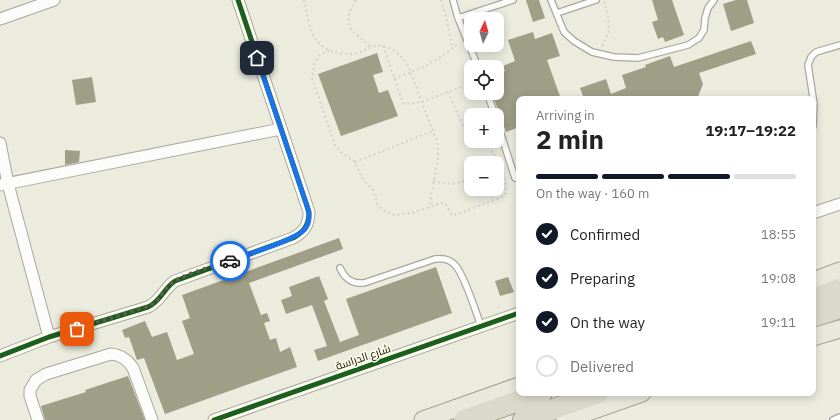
<!DOCTYPE html>
<html lang="en">
<head>
<meta charset="utf-8">
<style>
  body { margin:0; font-family:"IBM Plex Sans",Cairo,sans-serif; background:#f2f2f2; color:#222; height:100vh; display:flex; flex-direction:column; font-size:15px; white-space:nowrap }
  * { box-sizing:border-box; margin:0 }
  p { font-size:13px; color:#767676 }
  .icon { flex:none; width:22px; height:22px; fill:none; stroke:currentColor; stroke-width:2; stroke-linecap:round; stroke-linejoin:round }
  .map { position:relative; flex:1; overflow:hidden }
  .panel { position:absolute; left:516px; top:96px; width:300px; height:300px; display:flex; flex-direction:column; background:#fff; border-radius:8px; box-shadow:0 2px 10px #0003 }
  .panel>* { flex:none }
  .needle { width:26px; rotate:5deg }
  .buttons { position:absolute; left:464px; top:12px; display:grid; gap:8px }
  .buttons a { display:grid; place-items:center; width:40px; height:40px; border-radius:8px; background:#fff; box-shadow:0 2px 10px #0003; font-size:20px }
  .pin { position:absolute; display:grid; place-items:center; width:34px; height:34px; color:#fff; margin:-17px; border-radius:8px; box-shadow:0 2px 6px #0006 }
  .courier { position:absolute; display:grid; place-items:center; width:40px; height:40px; margin:-20px; border:3px solid #1a73e8; border-radius:50%; background:#fff; color:#222; box-shadow:0 1px 5px #0007 }
  .headline em { font-style:normal; font-weight:700 }
  .headline div { display:flex; flex-direction:column-reverse }
  .headline { display:flex; align-items:center; justify-content:space-between; height:68px; padding:0 20px }
  h1 { font-size:26px; font-weight:700; line-height:30px }
  .bar { display:grid; grid-template-columns:repeat(4,1fr); gap:6px 4px; align-content:center; height:48px; padding:0 20px }
  .bar i { height:5px; border-radius:3px; background:#e0e0e0 }
  .bar .active { background:#111827 }
  .bar p { grid-column:span 4 }
  ol { padding:0 20px; list-style:none }
  li { display:flex; align-items:center; gap:12px; height:44px }
  li p { margin-inline-start:auto }
  li .icon { padding:4px; border-radius:50%; background:#111827; color:#fff; stroke-width:4 }
  li:last-child { color:#767676 }
  li i { width:22px; height:22px; border:2px solid #e0e0e0; border-radius:50% }
  .map>svg:first-child { display:block }
  .building { fill:#9f9e86 }
  .lines { fill:none; stroke-linecap:round; stroke-linejoin:round }
  .lane-casing { stroke:#a8a89f; stroke-width:8 }
  .street-casing { stroke:#a8a89f; stroke-width:13 }
  .primary-casing { stroke:#a4a38e; stroke-width:19 }
  .highway-casing { stroke:#a4a38e; stroke-width:22 }
  .path { stroke:#d2d2ce; stroke-width:2; stroke-dasharray:2 3; stroke-linecap:butt }
  .lane { stroke:#fcfcfa; stroke-width:5.5 }
  .street { stroke:#fcfcfa; stroke-width:11 }
  .primary { stroke:#e8e8dd; stroke-width:17 }
  .highway { stroke:#dbdaca; stroke-width:20 }
  .cycleway-casing { stroke:#fefde6; stroke-width:8 }
  .cycleway { stroke:#1b5e20; stroke-width:5 }
  .done { stroke:#5b5b52; stroke-width:4; stroke-dasharray:0 7.2 }
  .route { stroke:#1a73e8; stroke-width:5 }
  .labels { text-anchor:middle; stroke-width:3; stroke-linejoin:round; paint-order:stroke }
  .street-label { font-size:11px; fill:#0d0d06; stroke:#fefde6 }
</style>
</head>
<body>
<div class="map">
<svg width="840" height="420" viewBox="0 0 840 420">
  <rect width="100%" height="100%" fill="#ebebde"/>
  <!-- building -->
  <path class="building" d="M526 0H539L545 18 533 22Z
    M652 0H672L684 35 665 42 663 37 658 39 652 22 658 20Z
    M736 0H747L754 23 731 31 723 4Z
    M533 32 535 39 552 33 560 56 547 60 561 99H519V127L506 132 492 93H497V90L502 88 497 74 505 71 503 66 515 61 508 40Z
    M751 41 756 54 699 73 703 84 697 99H584L580 88 606 79 611 94 626 88 622 75 646 67 645 65 670 56 674 67Z
    M377 53 383 72 373 75 379 93 388 90 398 116 341 136 318 74Z
    M92 77 96 102 76 105 72 80Z
    M65 150 80 151 79 162 65 165Z
    M339 238 343 249 249 283 261 315 267 313 270 321 264 323 270 340 276 338 280 352 290 347 297 367 165 414 144 358 137 360 129 337 125 338 122 330 145 321 152 337 167 332 177 360 194 354 182 321 190 318 182 295Z
    M436 267 452 313 318 361 314 350 327 346 312 305 286 314 281 300 292 296 289 287 319 276 328 299 324 301 340 342 359 335 346 299Z
    M508 277 514 292 500 296 495 281Z
    M128 376 145 420H45L41 406 86 392 85 390Z"/>
  <g class="lines">
    <defs>
      <path id="lane" d="M453 0 458 18 478 67
        M551 0 564 32 574 41 592 52 614 57 638 58 688 45 699 38 704 30 705 18 708 8 714 0
        M557 13 596 0
        M458 18 513 0
        M487 93 495 115
        M497 122 515 178
        M813 126 814 104 808 65 811 57 816 52 840 45
        M340 268C345 279 352 284 364 283L435 259C443 258 450 259 455 265 464 274 476 312 481 326
        M833 420 840 417"/>
      <path id="street" d="M0 19 54 0
        M0 143 8 184 49 337
        M0 185 281 129
        M813 213 840 204
        M0 356 49 337 148 307C161 301 164 288 175 281L293 238C304 232 309 225 309 212L238 0
        M38 420 30 396V390L36 380 46 374 111 354C121 355 127 359 133 368L152 420
        M214 420 519 313"/>
      <path id="primary" d="M813 281 840 271
        M813 337 840 329
        M423 420 519 386
        M565 420 642 393"/>
      <path id="highway" d="M813 299 840 289
        M813 317 840 308
        M464 420 542 393
        M523 420 598 393"/>
    </defs>
    <!-- lane casing -->
    <use href="#lane" class="lane-casing"/>
    <!-- street casing -->
    <use href="#street" class="street-casing"/>
    <!-- primary casing -->
    <use href="#primary" class="primary-casing"/>
    <!-- highway casing -->
    <use href="#highway" class="highway-casing"/>
    <!-- path -->
    <path class="path" d="M304 0C306 10 310 31 315 38 323 52 343 56 358 53 364 51 370 47 376 46 390 44 400 54 408 65L438 145V159L429 208
      M356 0C339 27 352 30 372 48
      M441 0 447 21 452 47
      M383 46 403 103 405 104 422 102 471 83
      M602 46 609 32 608 15 604 1
      M329 50 319 56 314 65 312 78 335 145 341 152 355 162 362 178 373 190 378 206 386 212 394 215 412 213 441 203C449 203 447 210 452 215H455L504 196C511 186 498 161 492 152 490 148 484 144 481 141
      M394 79 424 67 442 56 459 43
      M448 92 463 126 471 134
      M355 162 433 131
      M497 172 505 169
      M433 181C449 185 456 184 471 179"/>
    <!-- lane -->
    <use href="#lane" class="lane"/>
    <!-- street -->
    <use href="#street" class="street"/>
    <!-- primary -->
    <use href="#primary" class="primary"/>
    <!-- highway -->
    <use href="#highway" class="highway"/>
    <defs>
      <path id="cycleway" d="M0 356 49 337 148 307C161 301 164 288 175 281L293 238C304 232 309 225 309 212L238 0
        M214 420 519 313"/>
    </defs>
    <!-- cycleway casing -->
    <use href="#cycleway" class="cycleway-casing"/>
    <!-- cycleway -->
    <use href="#cycleway" class="cycleway"/>
  </g>
  <g class="lines">
    <!-- done -->
    <path class="done" d="M77 329 151 305C161 300 163 289 172 283 183 274 215 266 230 261"/>
    <!-- route -->
    <path class="route" d="M230 261C245 255 296 240 305 229 310 222 310 214 307 206L257 58"/>
  </g>
  <g class="labels">
    <!-- street labels -->
    <g class="street-label">
      <text transform="translate(363 357) rotate(-19)" y="4">شارع الدراسة</text>
    </g>
  </g>
</svg>
<div class="buttons">
<a><svg class="needle" viewBox="-14 -14 28 28"><path d="M0-13l5 13h-10z" fill="#e53935"/><path d="M0 13l5-13h-10z" fill="#767676"/></svg></a>
<a><svg class="icon" aria-label="locate" viewBox="0 0 24 24"><circle cx="12" cy="12" r="6"/><path d="M12 2v4M12 18v4M2 12h4M18 12h4"/></svg></a>
<a>+</a>
<a>−</a>
</div>
<div class="pin" style="left:77px;top:329px;background:#ea580c"><svg class="icon" aria-label="bag" viewBox="0 0 24 24"><path d="M5 8h14l-1 12H6zM9 8a3 3 0 0 1 6 0"/></svg></div>
<div class="pin" style="left:257px;top:58px;background:#1f2937"><svg class="icon" aria-label="home" viewBox="0 0 24 24"><path d="M3 11l9-7 9 7M6 9v11h12V9"/></svg></div>
<div class="courier" style="left:230px;top:261px"><svg class="icon" aria-label="car" viewBox="0 0 24 24"><path d="M5 17H2v-5l4-1 3-4h7l3 4 3 1v5h-3M9 17h6M6 11h13"/><circle cx="7" cy="17" r="2"/><circle cx="17" cy="17" r="2"/></svg></div>
<section class="panel">
<div class="headline"><div><h1>2 min</h1><p>Arriving in</p></div><em>19:17–19:22</em></div>
<div class="bar"><i class="active"></i><i class="active"></i><i class="active"></i><i></i><p>On the way · 160 m</p></div>
<ol>
<li><svg class="icon" aria-label="check" viewBox="0 0 24 24"><path d="M5 12l5 5 9-10"/></svg>Confirmed<p>18:55</p></li>
<li><svg class="icon" aria-label="check" viewBox="0 0 24 24"><path d="M5 12l5 5 9-10"/></svg>Preparing<p>19:08</p></li>
<li><svg class="icon" aria-label="check" viewBox="0 0 24 24"><path d="M5 12l5 5 9-10"/></svg>On the way<p>19:11</p></li>
<li><i></i>Delivered</li>
</ol>
</section>
</div>
</body>
</html>
